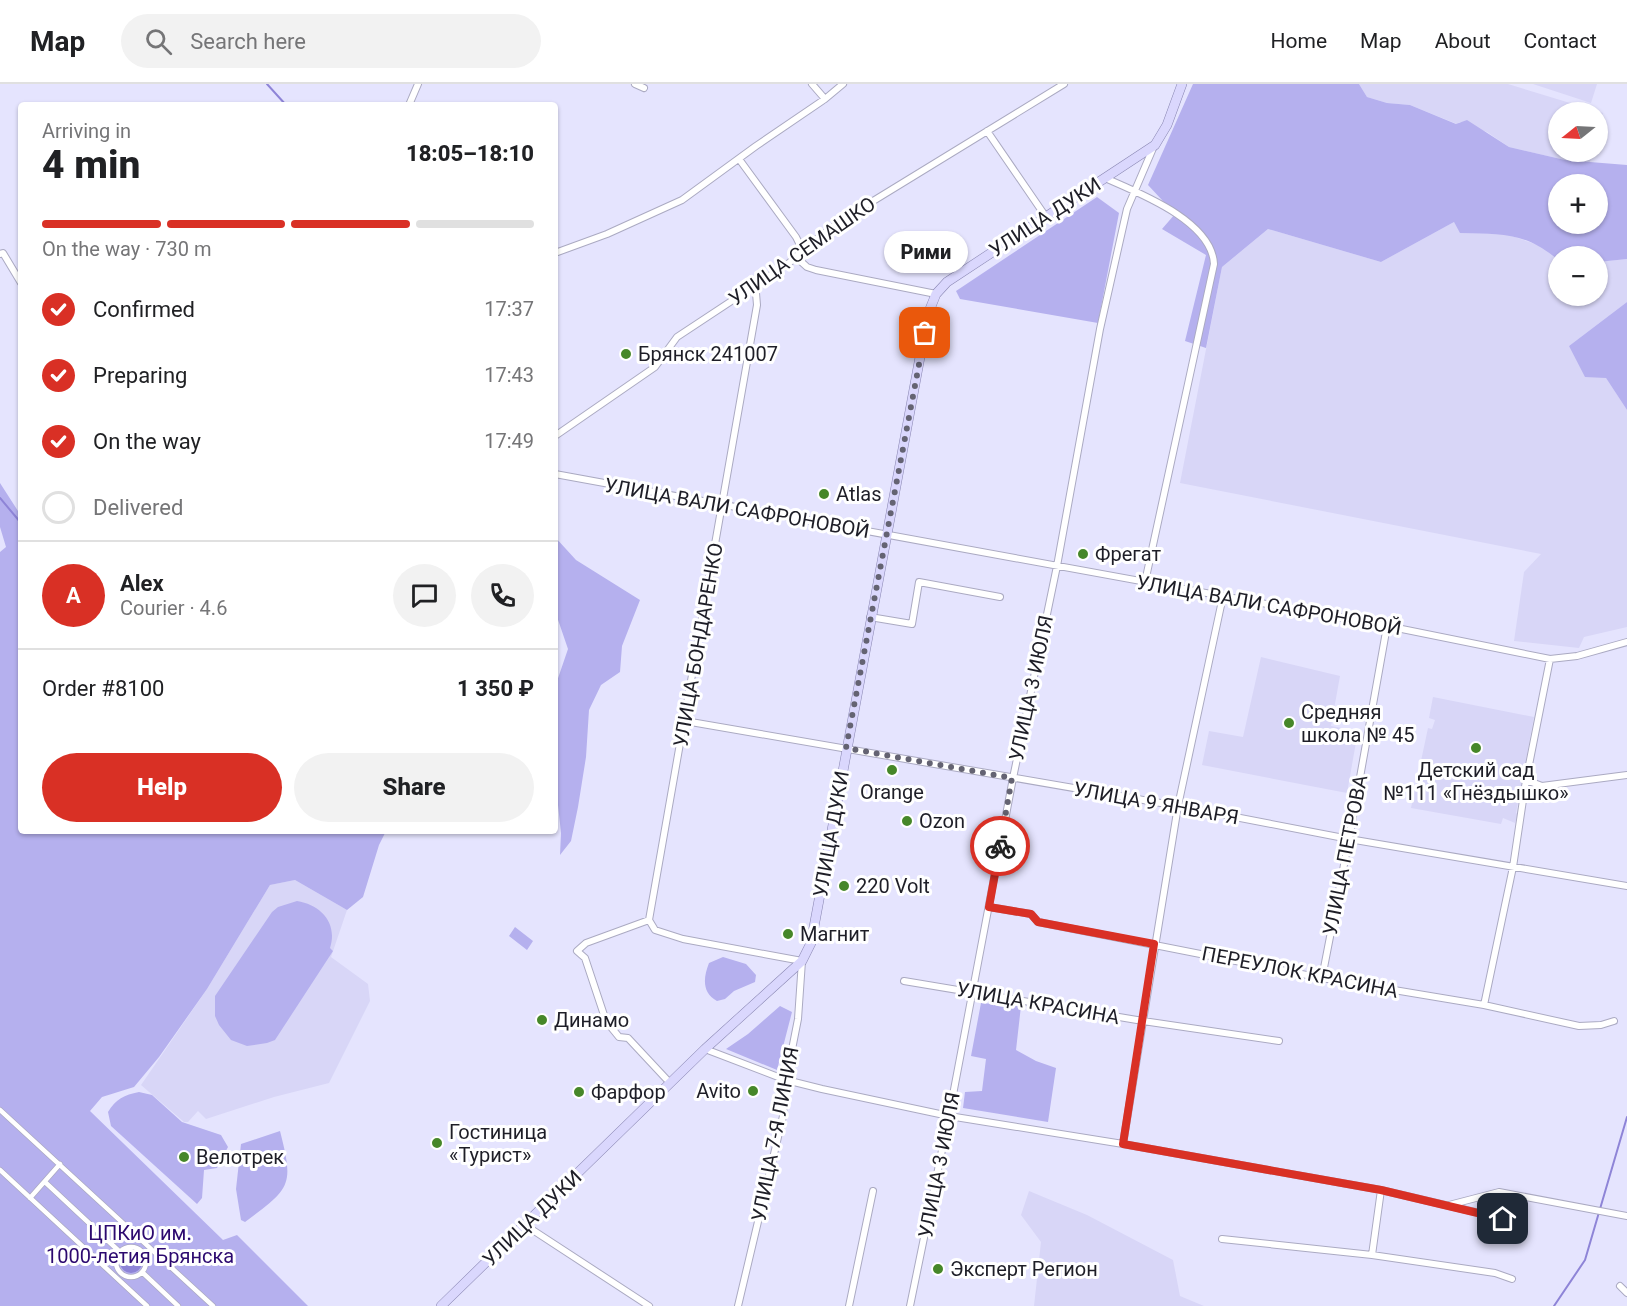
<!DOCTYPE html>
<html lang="en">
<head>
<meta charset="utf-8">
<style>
  body { margin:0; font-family:Roboto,sans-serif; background:#f2f2f2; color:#202124; height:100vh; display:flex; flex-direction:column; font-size:22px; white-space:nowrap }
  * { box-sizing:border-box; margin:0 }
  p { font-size:20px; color:#757577 }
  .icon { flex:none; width:33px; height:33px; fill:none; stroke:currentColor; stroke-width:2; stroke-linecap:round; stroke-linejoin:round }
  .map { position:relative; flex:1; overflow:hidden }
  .sheet { position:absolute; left:18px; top:18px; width:540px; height:732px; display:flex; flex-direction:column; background:#fff; border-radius:6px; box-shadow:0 2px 4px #0004 }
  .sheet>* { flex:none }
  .needle { width:39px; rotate:252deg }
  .buttons { position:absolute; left:1548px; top:18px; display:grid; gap:12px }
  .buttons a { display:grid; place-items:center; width:60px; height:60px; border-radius:50%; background:#fff; box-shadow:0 2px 4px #0004; font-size:30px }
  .pin { position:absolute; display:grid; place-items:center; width:51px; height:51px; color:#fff; margin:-26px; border-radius:12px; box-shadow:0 3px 9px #0006 }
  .courier { position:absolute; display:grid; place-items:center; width:60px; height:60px; margin:-30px; border:4px solid #d93025; border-radius:50%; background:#fff; color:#222; box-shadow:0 2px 8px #0007 }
  .bubble { position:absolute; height:42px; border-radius:21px; background:#fff; box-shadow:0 2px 4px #0004; font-size:20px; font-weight:800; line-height:42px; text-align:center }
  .overview em { font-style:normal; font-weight:800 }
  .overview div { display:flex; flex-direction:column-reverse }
  .overview { display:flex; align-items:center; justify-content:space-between; height:102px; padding:0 24px }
  h1 { font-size:39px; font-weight:800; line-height:45px }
  .bar { display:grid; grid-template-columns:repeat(4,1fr); gap:9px 6px; align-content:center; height:72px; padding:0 24px }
  .bar i { height:8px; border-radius:4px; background:#e0e0e0 }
  .bar .selected { background:#d93025 }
  .bar p { grid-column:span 4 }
  .line { display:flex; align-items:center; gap:15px; padding:0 24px; border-top:2px solid #e0e0e0 }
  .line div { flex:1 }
  .round { display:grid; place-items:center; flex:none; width:63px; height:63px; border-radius:32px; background:#f2f2f2 }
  ol { padding:0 24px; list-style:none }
  li { display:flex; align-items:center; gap:18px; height:66px }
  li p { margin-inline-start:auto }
  li .icon { padding:6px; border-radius:50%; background:#d93025; color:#fff; stroke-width:4 }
  li:last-child { color:#757577 }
  li i { width:33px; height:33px; border:3px solid #e0e0e0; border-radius:50% }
  .button { display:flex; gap:12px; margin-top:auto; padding:12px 24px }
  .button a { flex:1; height:69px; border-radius:36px; background:#d93025; color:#fff; font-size:24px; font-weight:800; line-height:69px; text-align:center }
  .button a+a { background:#f2f2f2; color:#202124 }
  header { display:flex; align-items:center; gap:36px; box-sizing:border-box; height:84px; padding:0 30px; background:#fff; border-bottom:2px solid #e0e0e0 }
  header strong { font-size:28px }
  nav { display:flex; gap:33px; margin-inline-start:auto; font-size:21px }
  .search { width:420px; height:54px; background:#f2f2f2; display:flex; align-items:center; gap:15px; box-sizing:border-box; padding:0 21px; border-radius:33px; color:#757577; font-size:22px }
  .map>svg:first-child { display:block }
  .built { fill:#d8d6f7 }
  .green { fill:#b5b0ee; fill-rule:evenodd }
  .water { fill:#8e84d7 }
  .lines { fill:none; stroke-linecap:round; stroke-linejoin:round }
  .stream { stroke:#8e84d7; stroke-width:2 }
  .pedestrian-casing { stroke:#abaac2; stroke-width:6 }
  .minor-casing { stroke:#abaac2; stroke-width:8 }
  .primary-casing { stroke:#8885b1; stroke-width:10 }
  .pedestrian { stroke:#fff; stroke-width:4.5 }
  .minor { stroke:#fff; stroke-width:6 }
  .primary { stroke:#dad7fd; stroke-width:9 }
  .done { stroke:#646372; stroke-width:6; stroke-dasharray:0 10.8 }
  .route { stroke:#d93025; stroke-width:8 }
  .poi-dot { fill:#468729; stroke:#fff; stroke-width:2 }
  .labels { text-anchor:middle; stroke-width:6; stroke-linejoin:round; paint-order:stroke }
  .street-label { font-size:20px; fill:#1e1e27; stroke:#fff }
  .poi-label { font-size:20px; fill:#1e1e27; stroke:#fff; text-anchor:start }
  .park-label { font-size:20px; fill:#2c096f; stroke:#fff }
</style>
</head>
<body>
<header>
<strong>Map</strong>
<div class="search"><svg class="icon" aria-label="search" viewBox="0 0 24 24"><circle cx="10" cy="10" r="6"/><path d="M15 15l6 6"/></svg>Search here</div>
<nav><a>Home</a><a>Map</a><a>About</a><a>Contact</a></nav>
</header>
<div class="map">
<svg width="1627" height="1222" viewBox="0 0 1627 1222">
  <rect width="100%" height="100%" fill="#e5e4fe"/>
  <!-- built -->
  <path class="built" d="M1359 0H1508L1603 29 1598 49V28H1558V68H1593L1590 78 1565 76 1509 63 1487 48 1460 38 1457 40 1410 21 1387 19 1367 13Z
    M1533 0H1597L1591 19Z
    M1454 138 1461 149 1506 150 1541 162 1558 176V212H1598V178L1627 175V218L1569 262 1606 294 1627 326V543L1584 553 1579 564 1514 557 1524 488 1541 470 1180 399 1222 183 1268 145 1381 178Z
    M1261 573 1340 592 1331 642 1358 647 1347 709 1202 681 1209 647 1243 653Z
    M1433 613 1534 633 1516 729 1518 730 1515 739 1503 734 1501 740 1411 724 1428 644 1432 645 1435 636 1429 634Z
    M295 796 347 826 331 873 368 900 370 917 329 999 274 1013 206 1035 198 1027 188 1038H184L141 1001 207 905 270 801Z
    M1029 1107 1087 1131 1173 1176 1180 1212 1204 1222H1034L1041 1158 1021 1131Z"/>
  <!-- green -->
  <path class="green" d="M1193 0H1359L1367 13 1387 19 1410 21 1456 40 1467 36 1509 63 1565 76 1627 81V175L1598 178V172H1558V176C1525 148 1502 150 1460 149L1454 138 1381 178 1268 145 1222 183 1206 264 1185 257 1206 171 1162 145 1175 130 1148 101ZM1558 100H1598V140H1558Z
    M1097 113 1119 129 1098 239 960 215 956 207Z
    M1627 218V326L1606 294 1585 293 1569 262Z
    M0 399 18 427 21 425V747H386L379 761 363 813 347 826 295 796 270 801 207 905 159 973 134 1003 102 1013 90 1027 223 1156 237 1151 308 1222H0V468L6 463 0 443Z
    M555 453 576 476 640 516 622 562 620 588 601 601 589 626 586 673 578 723 571 757 560 771 561 749 555 693V603L568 565 555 527Z
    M297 817C321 821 338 839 330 864L333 867 275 956 267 959 247 962 231 956 219 941 215 932V912L272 828 278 823Z
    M515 843 533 857 527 866 509 852Z
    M723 873 746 880 756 891 755 898 734 907 725 915 717 917C702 909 703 894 709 879Z
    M981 919 1021 922 1016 966 1036 977 1056 984 1048 1038 963 1024 965 1008 982 1007 986 975 971 972Z
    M780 922 792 928 777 986 726 965 748 950Z
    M139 1008 152 1011 182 1038 221 1051 228 1063 217 1084 204 1086 202 1114 197 1120 111 1042 108 1028C116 1015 124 1011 139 1008Z
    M280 1047C294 1102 291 1104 245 1138L241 1136 236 1105 241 1060Z"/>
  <!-- water -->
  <path class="water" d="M120 1178a11 11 0 1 1 22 0a11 11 0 1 1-22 0Z"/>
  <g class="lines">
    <!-- stream -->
    <path class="stream" d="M267 0 286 21
      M0 414 21 439
      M1554 1222 1585 1176 1627 1033"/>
    <defs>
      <path id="pedestrian" d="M0 1026 213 1222
        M0 1086 147 1222
        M45 1098 120 1168
        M30 1114 60 1080
        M116 1178a15 15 0 1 1 30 0a15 15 0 1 1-30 0Z
        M142 1188 178 1222"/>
      <path id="minor" d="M635 0 644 4
        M812 0 825 15
        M409 21 418 0
        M987 47 1046 133
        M739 75 796 153 803 167
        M1105 94C1139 109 1212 137 1214 180L1145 498
        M555 169 607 150 682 116 756 62 825 15 843 0
        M0 170 3 169 21 199
        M796 173 807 183 816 186 936 210
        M555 352 655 283 677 253 789 179 810 160 847 133 1064 0
        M555 390 1387 542 1550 575 1577 572 1627 558
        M870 533 912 540 919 498 1000 513
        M685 637 1178 722 1349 755 1627 802
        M1526 696 1542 702 1627 691
        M989 823 1031 830 1038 838 1322 894 1484 921 1579 942 1601 941 1614 937
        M649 836 586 859 577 867 585 874 606 937 619 953 628 954 670 999
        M1322 894 1349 755 1387 542
        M904 897 1143 937 1279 957
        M1484 921 1513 783 1526 696 1550 575
        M705 965 786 996 822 1005 949 1032 1123 1060 1381 1106 1522 1139
        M1123 1060 1178 722 1223 512
        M1449 1121 1499 1108 1627 1132
        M525 1141 649 1222
        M1222 1155 1372 1171 1495 1189 1512 1195
        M1372 1171 1381 1106
        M1620 1202 1627 1209
        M738 1222 783 1032 786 996 798 935 802 877 683 855 655 846 649 836 757 221 756 209 752 203
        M849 1222 873 1107
        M910 1222 949 1032 1013 694 1057 482 1100 245 1127 125 1154 62"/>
      <path id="primary" d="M441 1222 705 965 802 877 811 859 928 230 936 210 947 198 1155 61 1167 41 1182 0"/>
    </defs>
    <!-- pedestrian casing -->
    <use href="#pedestrian" class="pedestrian-casing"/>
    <!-- minor casing -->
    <use href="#minor" class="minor-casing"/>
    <!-- primary casing -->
    <use href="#primary" class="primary-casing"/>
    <!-- pedestrian -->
    <use href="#pedestrian" class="pedestrian"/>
    <!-- minor -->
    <use href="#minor" class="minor"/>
    <!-- primary -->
    <use href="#primary" class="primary"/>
  </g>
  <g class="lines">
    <!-- done -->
    <path class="done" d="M925 249 846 664 1012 694 1000 762"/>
    <!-- route -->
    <path class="route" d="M1000 762 989 823 1031 830 1038 838 1154 860 1123 1060 1381 1106 1503 1135"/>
  </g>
  <!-- markers -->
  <g class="poi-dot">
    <circle cx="626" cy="270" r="6"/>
    <circle cx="824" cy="410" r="6"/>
    <circle cx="1083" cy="470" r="6"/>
    <circle cx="1289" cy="639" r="6"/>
    <circle cx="1476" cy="664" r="6"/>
    <circle cx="892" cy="686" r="6"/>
    <circle cx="907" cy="737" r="6"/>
    <circle cx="844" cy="802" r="6"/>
    <circle cx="788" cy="850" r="6"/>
    <circle cx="542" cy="936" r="6"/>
    <circle cx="753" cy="1007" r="6"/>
    <circle cx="579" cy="1008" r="6"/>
    <circle cx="437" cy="1059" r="6"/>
    <circle cx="184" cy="1073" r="6"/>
    <circle cx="938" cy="1185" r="6"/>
  </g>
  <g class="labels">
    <!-- street labels -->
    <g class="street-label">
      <text transform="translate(1045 133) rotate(-33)" y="7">УЛИЦА ДУКИ</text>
      <text transform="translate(802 167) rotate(-35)" y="7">УЛИЦА СЕМАШКО</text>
      <text transform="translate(737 424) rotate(10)" y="7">УЛИЦА ВАЛИ САФРОНОВОЙ</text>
      <text transform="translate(1269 521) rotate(10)" y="7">УЛИЦА ВАЛИ САФРОНОВОЙ</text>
      <text transform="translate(698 561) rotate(-80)" y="7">УЛИЦА БОНДАРЕНКО</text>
      <text transform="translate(1031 604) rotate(-78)" y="7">УЛИЦА 3 ИЮЛЯ</text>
      <text transform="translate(1156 719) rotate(10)" y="7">УЛИЦА 9 ЯНВАРЯ</text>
      <text transform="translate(831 750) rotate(-80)" y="7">УЛИЦА ДУКИ</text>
      <text transform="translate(1345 771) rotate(-79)" y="7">УЛИЦА ПЕТРОВА</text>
      <text transform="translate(1300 888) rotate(11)" y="7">ПЕРЕУЛОК КРАСИНА</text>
      <text transform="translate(1038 919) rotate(10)" y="7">УЛИЦА КРАСИНА</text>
      <text transform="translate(775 1050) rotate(-79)" y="7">УЛИЦА 7-Я ЛИНИЯ</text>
      <text transform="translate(939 1081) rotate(-79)" y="7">УЛИЦА 3 ИЮЛЯ</text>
      <text transform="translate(532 1134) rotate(-44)" y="7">УЛИЦА ДУКИ</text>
    </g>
    <!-- poi labels -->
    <g class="poi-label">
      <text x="638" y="277">Брянск 241007</text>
      <text x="836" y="417">Atlas</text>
      <text x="1095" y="477">Фрегат</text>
      <text x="1301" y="635">Средняя<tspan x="1301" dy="23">школа № 45</tspan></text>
      <text x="1476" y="693" text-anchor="middle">Детский сад<tspan x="1476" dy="23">№111 «Гнёздышко»</tspan></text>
      <text x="892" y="715" text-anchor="middle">Orange</text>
      <text x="919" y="744">Ozon</text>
      <text x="856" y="809">220 Volt</text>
      <text x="800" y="857">Магнит</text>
      <text x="554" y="943">Динамо</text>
      <text x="741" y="1014" text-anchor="end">Avito</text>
      <text x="591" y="1015">Фарфор</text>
      <text x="449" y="1055">Гостиница<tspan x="449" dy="23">«Турист»</tspan></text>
      <text x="196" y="1080">Велотрек</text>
      <text x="950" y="1192">Эксперт Регион</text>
    </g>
    <!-- park labels -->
    <g class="park-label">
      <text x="140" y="1156">ЦПКиО им.<tspan x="140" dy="23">1000-летия Брянска</tspan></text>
    </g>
  </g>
</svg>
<div class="buttons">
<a><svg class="needle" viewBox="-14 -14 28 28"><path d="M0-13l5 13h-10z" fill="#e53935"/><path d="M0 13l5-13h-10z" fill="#757577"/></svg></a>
<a>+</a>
<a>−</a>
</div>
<div class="pin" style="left:925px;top:249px;background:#ea580c"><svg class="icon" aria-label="bag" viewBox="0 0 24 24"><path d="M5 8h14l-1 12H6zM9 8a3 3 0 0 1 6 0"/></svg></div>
<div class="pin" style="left:1503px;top:1135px;background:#1f2937"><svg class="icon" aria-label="home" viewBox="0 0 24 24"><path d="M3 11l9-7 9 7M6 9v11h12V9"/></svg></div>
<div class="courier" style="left:1000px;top:762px"><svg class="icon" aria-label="bike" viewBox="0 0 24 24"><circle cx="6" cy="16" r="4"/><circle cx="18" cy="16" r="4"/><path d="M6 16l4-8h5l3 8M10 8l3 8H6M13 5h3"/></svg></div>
<div class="bubble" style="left:884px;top:147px;width:84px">Рими</div>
<section class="sheet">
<div class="overview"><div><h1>4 min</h1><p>Arriving in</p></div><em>18:05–18:10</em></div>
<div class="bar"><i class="selected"></i><i class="selected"></i><i class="selected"></i><i></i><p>On the way · 730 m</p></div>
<ol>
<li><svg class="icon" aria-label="check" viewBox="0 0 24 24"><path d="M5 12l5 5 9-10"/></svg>Confirmed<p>17:37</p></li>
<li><svg class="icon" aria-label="check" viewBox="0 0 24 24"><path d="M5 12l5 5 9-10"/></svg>Preparing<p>17:43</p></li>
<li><svg class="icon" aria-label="check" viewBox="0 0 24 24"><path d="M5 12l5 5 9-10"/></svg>On the way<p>17:49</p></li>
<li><i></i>Delivered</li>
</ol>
<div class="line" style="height:108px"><b class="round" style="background:#d93025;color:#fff">A</b><div><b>Alex</b><p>Courier · 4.6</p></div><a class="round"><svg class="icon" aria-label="chat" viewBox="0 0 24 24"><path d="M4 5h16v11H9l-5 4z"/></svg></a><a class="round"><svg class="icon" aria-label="phone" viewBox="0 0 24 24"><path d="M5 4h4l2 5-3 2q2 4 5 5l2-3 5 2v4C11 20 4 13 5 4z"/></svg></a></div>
<div class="line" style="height:78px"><div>Order #8100</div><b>1 350 ₽</b></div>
<div class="button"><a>Help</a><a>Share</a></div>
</section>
</div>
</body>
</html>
